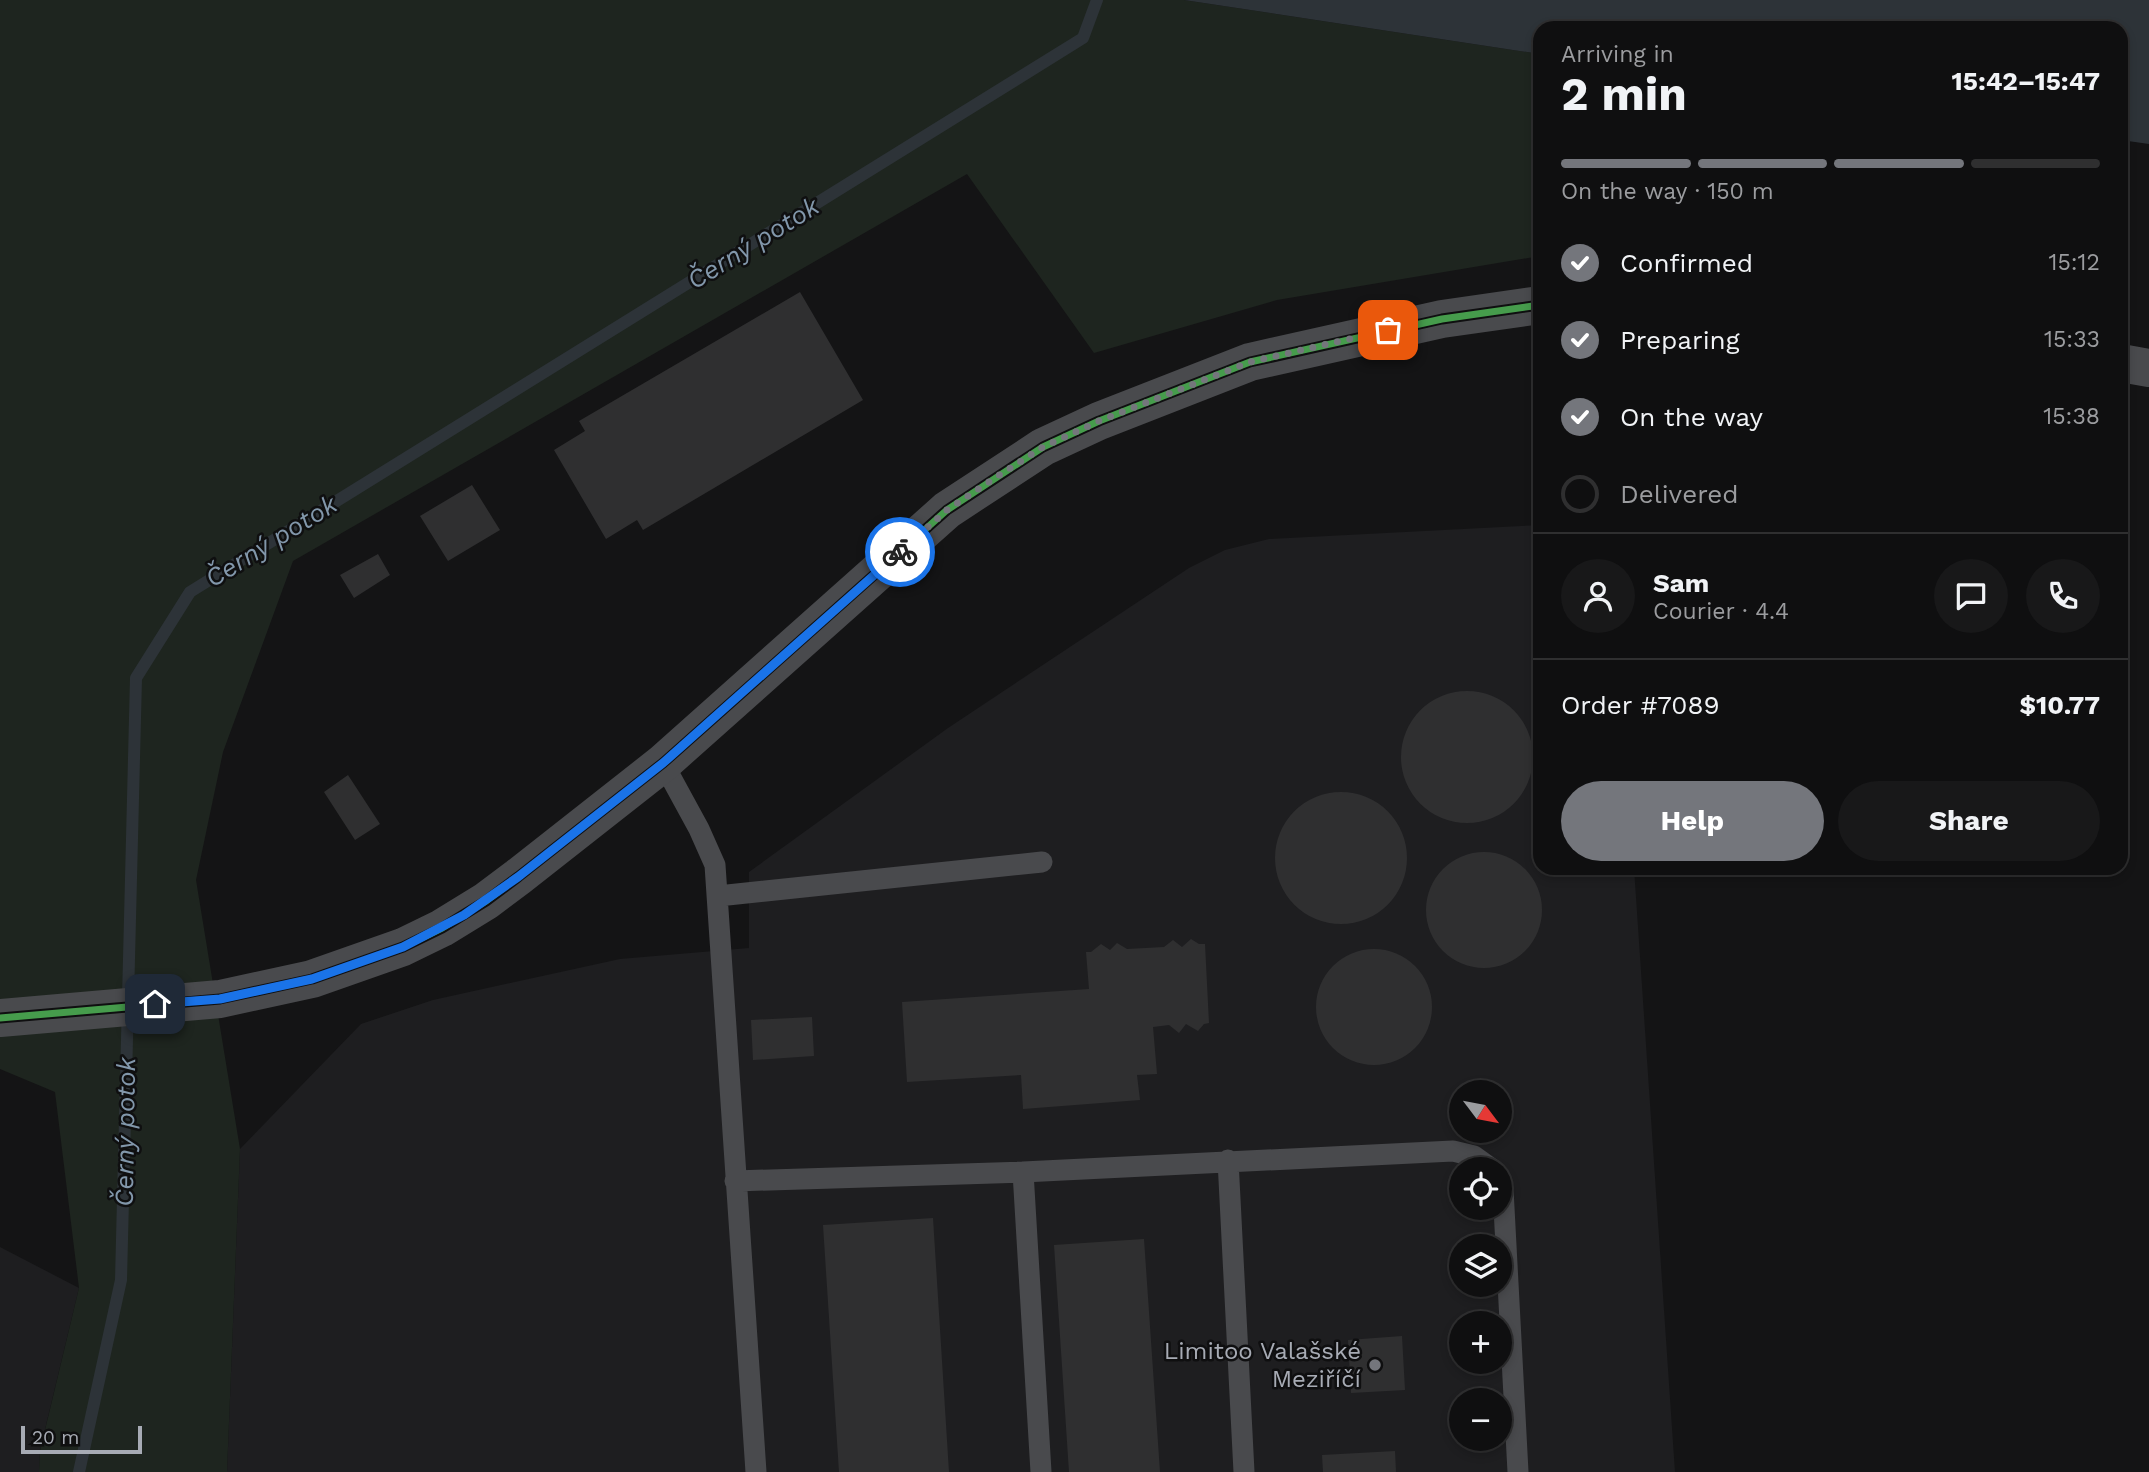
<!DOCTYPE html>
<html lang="en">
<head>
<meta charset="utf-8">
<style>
  body { margin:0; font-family:"Work Sans",sans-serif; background:#181819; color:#f1f3f6; height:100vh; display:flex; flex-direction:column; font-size:26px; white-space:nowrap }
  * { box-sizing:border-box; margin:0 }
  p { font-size:23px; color:#9b9c9f }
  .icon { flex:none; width:38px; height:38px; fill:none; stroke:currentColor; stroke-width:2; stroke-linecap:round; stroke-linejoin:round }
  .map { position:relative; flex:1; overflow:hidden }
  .sheet { position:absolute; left:1533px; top:21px; width:595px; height:854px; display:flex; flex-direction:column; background:#0f0f10; border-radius:21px; box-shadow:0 4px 10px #0003,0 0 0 2px #2f2f30 }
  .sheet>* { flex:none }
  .needle { width:46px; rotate:122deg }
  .buttons { position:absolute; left:1449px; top:1080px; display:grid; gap:14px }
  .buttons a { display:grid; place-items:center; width:63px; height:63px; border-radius:50%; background:#0f0f10; box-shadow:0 4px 10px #0003,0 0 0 2px #2f2f30; font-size:35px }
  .scale { position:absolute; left:21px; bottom:18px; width:121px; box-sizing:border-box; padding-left:7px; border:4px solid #a7abb4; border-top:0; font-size:19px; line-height:24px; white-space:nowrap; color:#a7abb4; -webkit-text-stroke:5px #0f0f10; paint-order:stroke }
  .pin { position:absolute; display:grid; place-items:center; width:60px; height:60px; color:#fff; margin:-30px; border-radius:14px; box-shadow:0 4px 10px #0006 }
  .courier { position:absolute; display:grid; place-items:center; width:70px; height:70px; margin:-35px; border:5px solid #1a73e8; border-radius:50%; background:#fff; color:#222; box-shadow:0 2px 9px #0007 }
  .overview em { font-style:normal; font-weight:700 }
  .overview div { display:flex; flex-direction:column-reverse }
  .overview { display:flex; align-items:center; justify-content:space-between; height:119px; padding:0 28px }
  h1 { font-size:46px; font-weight:700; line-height:52px }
  .bar { display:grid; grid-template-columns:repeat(4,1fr); gap:10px 7px; align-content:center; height:84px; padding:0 28px }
  .bar i { height:9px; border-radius:5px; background:#2f2f30 }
  .bar .on { background:#74767c }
  .bar p { grid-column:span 4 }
  .line { display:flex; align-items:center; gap:18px; padding:0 28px; border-top:2px solid #2f2f30 }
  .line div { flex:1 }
  .round { display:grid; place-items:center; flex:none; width:74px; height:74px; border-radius:37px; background:#181819 }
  ol { padding:0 28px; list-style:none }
  li { display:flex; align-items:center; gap:21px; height:77px }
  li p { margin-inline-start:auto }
  li .icon { padding:7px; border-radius:50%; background:#74767c; color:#fff; stroke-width:4 }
  li:last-child { color:#9b9c9f }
  li i { width:38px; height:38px; border:4px solid #2f2f30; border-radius:50% }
  .cta { display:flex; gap:14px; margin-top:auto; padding:14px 28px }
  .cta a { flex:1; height:80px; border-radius:42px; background:#74767c; color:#fff; font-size:28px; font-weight:700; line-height:80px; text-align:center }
  .cta a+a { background:#181819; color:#f1f3f6 }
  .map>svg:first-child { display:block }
  .built { fill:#1e1e20; fill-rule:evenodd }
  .green { fill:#1e251f }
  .water { fill:#2d3338 }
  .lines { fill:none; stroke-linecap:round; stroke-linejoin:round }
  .stream { stroke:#2d3338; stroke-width:12 }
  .building { fill:#2f2f30 }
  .service { stroke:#494a4d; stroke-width:21 }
  .tertiary { stroke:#494a4d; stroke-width:38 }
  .cycleway-casing { stroke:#0f0f10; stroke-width:11 }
  .cycleway { stroke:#469c4c; stroke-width:7 }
  .done { stroke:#74767c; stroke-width:7; stroke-dasharray:0 12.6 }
  .route { stroke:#1a73e8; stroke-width:9 }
  .poi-dot { fill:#74767c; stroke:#0f0f10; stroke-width:2.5 }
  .labels { text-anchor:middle; stroke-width:5; stroke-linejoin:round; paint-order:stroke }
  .poi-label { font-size:24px; fill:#a7abb4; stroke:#0f0f10; text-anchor:end }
  .water-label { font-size:26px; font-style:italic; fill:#8297ab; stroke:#0f0f10 }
</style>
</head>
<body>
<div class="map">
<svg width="2149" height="1472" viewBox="0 0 2149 1472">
  <rect width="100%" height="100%" fill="#141415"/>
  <!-- built -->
  <path class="built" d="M1540 525V868H1634L1675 1472H227L240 1149 361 1024 433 1000 620 959 749 948V872L948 728 1189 568 1225 550 1269 539ZM1461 1092H1500V1130H1461ZM1461 1169H1500V1208H1461ZM1461 1246H1500V1284H1461ZM1461 1323H1500V1362H1461ZM1461 1400H1500V1438H1461Z
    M0 1247 79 1288 40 1450 39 1472H0Z"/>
  <!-- green -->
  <path class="green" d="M0 0H1184L1540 54V256L1277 300 1094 353 967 174 293 561 223 752 196 880 240 1149 227 1472H39L40 1451 79 1288 55 1092 0 1069Z"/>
  <!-- water -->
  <path class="water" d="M1184 0H2149V144L2121 140V28H1540V54Z"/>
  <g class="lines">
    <!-- stream -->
    <path class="stream" d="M79 1472 121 1280 136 678 190 592 1083 38 1097 0"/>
  </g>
  <!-- building -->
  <path class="building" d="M800 292 863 400 643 530 637 520 606 539 554 450 585 431 579 421Z
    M472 485 500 530 448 561 420 516Z
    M378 554 390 575 354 598 340 575Z
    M1401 757a66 66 0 1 1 132 0a66 66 0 1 1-132 0Z
    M348 775 380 824 355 840 324 792Z
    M1275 858a66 66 0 1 1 132 0a66 66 0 1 1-132 0Z
    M1426 910a58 58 0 1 1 116 0a58 58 0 1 1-116 0Z
    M1191 939 1199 944H1205L1209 1023 1204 1024 1198 1031 1186 1024 1179 1033 1169 1025 1153 1027 1157 1074 1137 1075 1140 1100 1023 1109 1021 1075 907 1082 902 1002 1089 989 1086 952H1091L1101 944 1110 950 1117 943 1127 949 1164 947 1173 940 1182 947Z
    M1316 1007a58 58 0 1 1 116 0a58 58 0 1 1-116 0Z
    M812 1017 814 1056 753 1060 751 1020Z
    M933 1218 949 1472H839L823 1225Z
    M1144 1239 1160 1472H1069L1054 1245Z
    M1402 1336 1405 1390 1351 1393 1348 1340Z
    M1395 1451 1396 1472H1323L1322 1455Z"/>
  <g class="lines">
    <!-- service -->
    <path class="service" d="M663 763 699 829 715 865 756 1472
      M718 896 1042 862
      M1228 1160 1244 1472
      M1023 1172 1041 1472
      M1500 1179 1503 1189 1518 1472
      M735 1181 1023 1172 1453 1151 1474 1156 1492 1169"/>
    <!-- tertiary -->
    <path class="tertiary" d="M2121 363 2149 368
      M0 1018 220 999 312 979 403 947 442 928 486 901 518 877 663 763 947 510 1043 447 1099 421 1250 362 1442 319 1540 305"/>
    <defs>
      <path id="cycleway" d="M0 1018 220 999 312 979 403 947 442 928 486 901 518 877 663 763 947 510 1043 447 1099 421 1250 362 1442 319 1540 305"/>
    </defs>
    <!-- cycleway casing -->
    <use href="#cycleway" class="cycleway-casing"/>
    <!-- cycleway -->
    <use href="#cycleway" class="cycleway"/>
  </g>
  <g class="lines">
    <!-- done -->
    <path class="done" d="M900 552 947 510 998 476 1043 447 1099 421 1250 362 1388 330"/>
    <!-- route -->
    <path class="route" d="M155 1004 220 999 312 979 403 947 464 915 518 877 663 763 900 552"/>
  </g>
  <!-- markers -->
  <circle class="poi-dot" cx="1375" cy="1365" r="7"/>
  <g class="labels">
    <!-- poi labels -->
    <g class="poi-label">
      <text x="1361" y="1359">Limitoo Valašské<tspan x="1361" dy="28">Meziříčí</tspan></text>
    </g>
    <!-- water labels -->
    <g class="water-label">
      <text transform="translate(753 243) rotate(-32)" y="9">Černý potok</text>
      <text transform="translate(271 541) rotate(-32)" y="9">Černý potok</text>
      <text transform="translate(125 1132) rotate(-89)" y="9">Černý potok</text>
    </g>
  </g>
</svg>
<div class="buttons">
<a><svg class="needle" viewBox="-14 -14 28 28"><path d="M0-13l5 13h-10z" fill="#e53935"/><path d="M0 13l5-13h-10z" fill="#9b9c9f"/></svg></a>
<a><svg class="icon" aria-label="locate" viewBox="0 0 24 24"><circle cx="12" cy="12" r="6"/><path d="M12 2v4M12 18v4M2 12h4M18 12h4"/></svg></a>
<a><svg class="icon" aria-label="layers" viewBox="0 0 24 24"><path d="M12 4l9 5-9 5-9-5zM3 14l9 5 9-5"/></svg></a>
<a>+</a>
<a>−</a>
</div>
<div class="scale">20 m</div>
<div class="pin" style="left:1388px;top:330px;background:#ea580c"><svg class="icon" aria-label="bag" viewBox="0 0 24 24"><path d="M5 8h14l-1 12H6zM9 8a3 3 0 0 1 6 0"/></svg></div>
<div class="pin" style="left:155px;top:1004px;background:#1f2937"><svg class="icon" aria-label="home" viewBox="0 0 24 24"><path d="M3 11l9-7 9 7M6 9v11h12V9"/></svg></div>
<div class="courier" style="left:900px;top:552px"><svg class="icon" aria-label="bike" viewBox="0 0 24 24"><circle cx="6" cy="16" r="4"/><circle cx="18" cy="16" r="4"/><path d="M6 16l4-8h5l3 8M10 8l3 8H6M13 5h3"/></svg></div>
<section class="sheet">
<div class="overview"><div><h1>2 min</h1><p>Arriving in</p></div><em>15:42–15:47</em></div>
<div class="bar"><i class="on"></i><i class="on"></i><i class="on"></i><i></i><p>On the way · 150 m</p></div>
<ol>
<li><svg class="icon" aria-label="check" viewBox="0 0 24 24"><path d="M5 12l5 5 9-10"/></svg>Confirmed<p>15:12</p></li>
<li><svg class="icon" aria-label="check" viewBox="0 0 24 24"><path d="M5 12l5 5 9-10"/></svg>Preparing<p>15:33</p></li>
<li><svg class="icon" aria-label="check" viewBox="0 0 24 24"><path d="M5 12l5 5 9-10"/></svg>On the way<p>15:38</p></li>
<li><i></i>Delivered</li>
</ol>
<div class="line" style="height:126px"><a class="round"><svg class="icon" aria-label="person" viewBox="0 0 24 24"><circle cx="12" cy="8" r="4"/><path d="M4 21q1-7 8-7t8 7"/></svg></a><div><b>Sam</b><p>Courier · 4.4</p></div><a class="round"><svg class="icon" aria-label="chat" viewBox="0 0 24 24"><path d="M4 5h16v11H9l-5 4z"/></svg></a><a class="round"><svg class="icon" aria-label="phone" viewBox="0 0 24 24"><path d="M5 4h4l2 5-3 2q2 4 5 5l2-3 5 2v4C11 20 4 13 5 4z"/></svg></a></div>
<div class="line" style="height:91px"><div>Order #7089</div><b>$10.77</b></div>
<div class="cta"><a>Help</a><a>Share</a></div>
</section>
</div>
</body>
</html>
